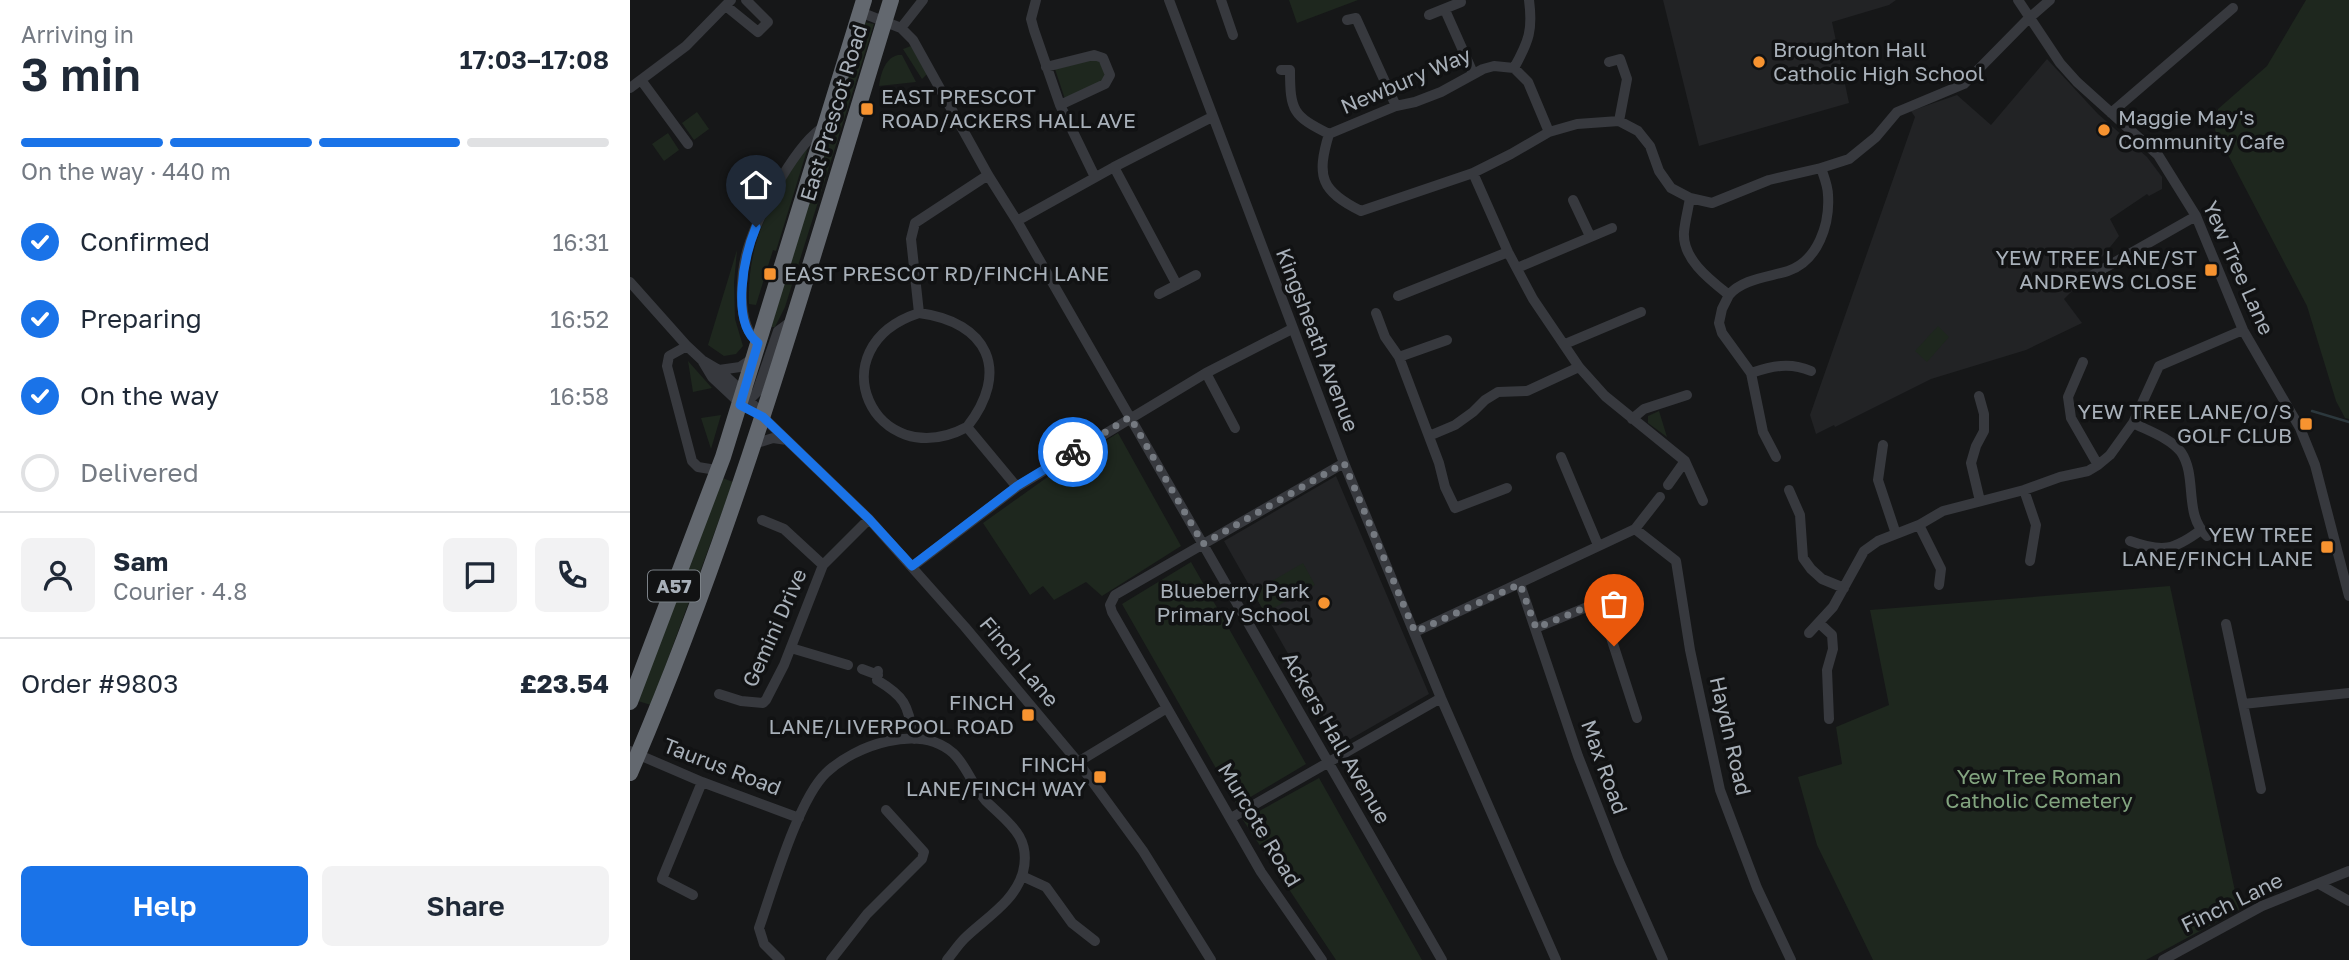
<!DOCTYPE html>
<html lang="en">
<head>
<meta charset="utf-8">
<style>
  body { margin:0; font-family:"Golos Text",sans-serif; background:#f2f2f3; color:#1f2937; height:100vh; display:flex; flex-direction:column; font-size:26px; white-space:nowrap }
  * { box-sizing:border-box; margin:0 }
  p { font-size:23px; color:#747a83 }
  .icon { flex:none; width:38px; height:38px; fill:none; stroke:currentColor; stroke-width:2; stroke-linecap:round; stroke-linejoin:round }
  .map { position:relative; flex:1; overflow:hidden }
  .details { display:flex; flex-direction:column; background:#fff; width:630px }
  .details>* { flex:none }
  .pin { position:absolute; display:grid; place-items:center; width:60px; height:60px; color:#fff; margin:-72px -30px; border-radius:50% 50% 50% 0; rotate:-45deg; box-shadow:0 0 7px #0007 }
  .pin .icon { rotate:45deg }
  .courier { position:absolute; display:grid; place-items:center; width:70px; height:70px; margin:-35px; border:5px solid #1a73e8; border-radius:50%; background:#fff; color:#222; box-shadow:0 2px 9px #0007 }
  .overview em { font-style:normal; font-weight:600 }
  .overview div { display:flex; flex-direction:column-reverse }
  .overview { display:flex; align-items:center; justify-content:space-between; height:119px; padding:0 21px }
  h1 { font-size:46px; font-weight:600; line-height:52px }
  .bar { display:grid; grid-template-columns:repeat(4,1fr); gap:10px 7px; align-content:center; height:84px; padding:0 21px }
  .bar i { height:9px; border-radius:5px; background:#e0e1e3 }
  .bar .selected { background:#1a73e8 }
  .bar p { grid-column:span 4 }
  .line { display:flex; align-items:center; gap:18px; padding:0 21px; border-top:2px solid #e0e1e3 }
  .line div { flex:1 }
  .round { display:grid; place-items:center; flex:none; width:74px; height:74px; border-radius:10px; background:#f2f2f3 }
  ol { padding:0 21px; list-style:none }
  li { display:flex; align-items:center; gap:21px; height:77px }
  li p { margin-inline-start:auto }
  li .icon { padding:7px; border-radius:50%; background:#1a73e8; color:#fff; stroke-width:4 }
  li:last-child { color:#747a83 }
  li i { width:38px; height:38px; border:4px solid #e0e1e3; border-radius:50% }
  .cta { display:flex; gap:14px; margin-top:auto; padding:14px 21px }
  .cta a { flex:1; height:80px; border-radius:10px; background:#1a73e8; color:#fff; font-size:28px; font-weight:600; line-height:80px; text-align:center }
  .cta a+a { background:#f2f2f3; color:#1f2937 }
  main { display:flex; flex:1; min-height:0 }
  .map>svg:first-child { display:block }
  .built { fill:#222325 }
  .green { fill:#1e271e }
  .lines { fill:none; stroke-linecap:round; stroke-linejoin:round }
  .stream { stroke:#2c383d; stroke-width:2.5 }
  .minor { stroke:#37393e; stroke-width:10 }
  .highway { stroke:#63686f; stroke-width:16 }
  .done { stroke:#757a81; stroke-width:7; stroke-dasharray:0 12.6 }
  .route { stroke:#1a73e8; stroke-width:9 }
  .poi-dot { fill:#f79330; stroke:#111213; stroke-width:2.5 }
  .labels { text-anchor:middle; stroke-width:7; stroke-linejoin:round; paint-order:stroke }
  .shield { fill:#111213; stroke:#7b8187; stroke-width:2 }
  .shield-label { font-size:19px; font-weight:bold; fill:#a8b0b9 }
  .poi-label { font-size:21px; fill:#a8b0b9; stroke:#111213; text-anchor:end }
  .street-label { font-size:21px; fill:#a8b0b9; stroke:#111213 }
  .park-label { font-size:21px; fill:#82a47f; stroke:#111213 }
</style>
</head>
<body>
<main>
<section class="details">
<div class="overview"><div><h1>3 min</h1><p>Arriving in</p></div><em>17:03–17:08</em></div>
<div class="bar"><i class="selected"></i><i class="selected"></i><i class="selected"></i><i></i><p>On the way · 440 m</p></div>
<ol>
<li><svg class="icon" aria-label="check" viewBox="0 0 24 24"><path d="M5 12l5 5 9-10"/></svg>Confirmed<p>16:31</p></li>
<li><svg class="icon" aria-label="check" viewBox="0 0 24 24"><path d="M5 12l5 5 9-10"/></svg>Preparing<p>16:52</p></li>
<li><svg class="icon" aria-label="check" viewBox="0 0 24 24"><path d="M5 12l5 5 9-10"/></svg>On the way<p>16:58</p></li>
<li><i></i>Delivered</li>
</ol>
<div class="line" style="height:126px"><a class="round"><svg class="icon" aria-label="person" viewBox="0 0 24 24"><circle cx="12" cy="8" r="4"/><path d="M4 21q1-7 8-7t8 7"/></svg></a><div><b>Sam</b><p>Courier · 4.8</p></div><a class="round"><svg class="icon" aria-label="chat" viewBox="0 0 24 24"><path d="M4 5h16v11H9l-5 4z"/></svg></a><a class="round"><svg class="icon" aria-label="phone" viewBox="0 0 24 24"><path d="M5 4h4l2 5-3 2q2 4 5 5l2-3 5 2v4C11 20 4 13 5 4z"/></svg></a></div>
<div class="line" style="height:91px"><div>Order #9803</div><b>£23.54</b></div>
<div class="cta"><a>Help</a><a>Share</a></div>
</section>
<div class="map">
<svg width="1719" height="960" viewBox="0 0 1719 960">
  <rect width="100%" height="100%" fill="#161718"/>
  <!-- built -->
  <path class="built" d="M1033 0H1266L1259 5 1202 22 1219 103 1069 146Z
    M1417 59 1468 114 1517 157 1532 177V189L1519 196 1517 194 1480 219 1489 236 1455 278 1434 299 1452 323 1396 350 1301 379 1205 427 1204 425 1186 434 1180 415 1285 117 1281 111 1327 95 1361 125Z
    M706 476 799 694 710 745 594 541Z"/>
  <!-- green -->
  <path class="green" d="M659 0H728L667 23Z
    M1676 0H1719V419L1715 418 1706 401 1677 306 1585 130 1588 109 1637 66Z
    M234 22 244 24 155 307 145 327H141Z
    M281 46 297 74 292 79 273 49Z
    M268 55H272L286 82 249 86C251 73 255 58 268 55Z
    M465 59 469 60 475 75 472 81 435 99 425 69Z
    M67 112 79 129 64 140 52 123Z
    M38 133 49 150 34 161 22 144Z
    M175 146 178 147 146 251 143 250 126 305 119 304C117 236 143 202 175 146Z
    M107 250 104 283 105 319 113 346 106 354 94 356 78 345Z
    M1308 326 1319 337 1297 362 1285 351Z
    M58 361 82 388 63 392Z
    M1029 411 1037 437 1018 423V416Z
    M91 415 81 449 71 418Z
    M488 433 551 546 472 596 456 582 424 600 413 586 400 595 353 523 419 476Z
    M90 477 103 482 21 705 8 701Z
    M561 562 676 764 607 805 492 604Z
    M673 563 685 585 635 613 623 592Z
    M1540 586 1609 910 1516 960H1243L1187 845 1168 777 1212 764 1206 727 1259 705 1240 610Z
    M689 778 792 960H706L613 820Z"/>
  <g class="lines">
    <!-- stream -->
    <path class="stream" d="M1682 411 1719 422"/>
    <!-- minor -->
    <path class="minor" d="M406 0 401 19 404 30 430 105 465 177
      M539 0 714 463 811 698 926 960
      M591 0 603 35
      M1388 0 1430 63 1447 82 1528 155 1566 216 1613 330 1670 428 1685 465 1719 596
      M96 6 128 32 138 22 116 0
      M815 10 843 73
      M230 12 271 28 293 0
      M799 15 831 2
      M717 20 726 18 766 106
      M271 28 283 40 358 175 387 221 812 960
      M979 62 990 59 997 79 989 121
      M416 67 464 55 473 58 480 75 475 84 430 105
      M884 68C899 41 903 30 899 0
      M651 70H660C660 111 663 116 699 134
      M11 80 58 144
      M0 88 56 46 101 0
      M1481 113 1603 8
      M919 132 898 82 884 68 864 66 853 69 811 92 785 102 766 106 699 134C686 177 691 191 731 211L843 173 881 154 919 132 947 124 989 121 1008 131 1020 146 1029 171 1041 188 1060 198 1082 203 1139 180 1191 168 1219 159 1246 137 1267 112 1334 84 1398 19 1420 0
      M484 167 547 285
      M843 173 878 252 903 299 949 367 975 396 1055 461 1073 501
      M358 175 285 223 281 239 289 313C358 322 381 371 337 427L387 487
      M1060 198C1058 210 1055 221 1054 232 1052 259 1080 280 1099 295L1092 309 1089 323 1092 333 1121 373 1133 432 1146 457
      M943 200 960 236
      M387 221 484 167 582 117
      M887 268 982 228
      M1457 278 1566 216
      M0 282 57 346 72 360 89 370 114 393 133 417 239 519 335 627 448 762 513 851 581 960
      M529 294 566 275
      M1099 295C1112 279 1139 277 1158 271 1188 261 1200 224 1198 195 1198 186 1194 177 1191 168
      M768 296 878 252
      M289 313C185 347 244 476 337 427
      M746 313 755 337 769 357 809 463 815 487 825 508 877 488
      M129 343C104 325 111 267 120 242 131 210 167 142 195 126
      M935 344 1011 312
      M57 346 39 356 37 366 62 461 68 467 86 470
      M769 357 817 340
      M73 362 82 377 114 407
      M1453 362 1438 397 1441 418 1468 465
      M89 370 110 367 122 359
      M576 373 605 428
      M1121 373C1142 366 1160 362 1181 371
      M1349 396 1354 414V431L1346 446 1341 463 1350 501
      M116 403 127 392 148 331 163 320
      M1002 419 1014 409 1057 395
      M1503 423C1519 431 1540 438 1551 452 1568 477 1553 515 1577 536
      M799 436 825 425 843 412 855 400 868 392 897 391 949 367
      M124 444 143 438 157 440
      M1253 445 1248 480 1266 534
      M931 457 968 545
      M1038 485 1055 461
      M1159 490 1170 515 1173 558 1181 569 1192 579 1214 588
      M1394 490 1406 525 1400 561
      M132 520 154 529 193 565
      M1289 525 1311 569 1309 585
      M1005 529 1046 561 1060 650 1090 790 1127 888 1161 960
      M1500 541C1533 553 1544 550 1571 530
      M283 566 387 487 576 373 662 329
      M890 584 948 756 989 861 1033 960
      M1189 623 1202 635 1203 649 1197 670 1199 719
      M1596 624 1631 789
      M906 628 957 607H969L976 622 1007 718
      M785 632 1005 529 1030 497
      M1179 633 1203 607 1234 551 1248 541 1289 525 1313 511 1394 490 1430 477 1458 471 1468 465 1480 455 1503 423 1529 366 1613 330
      M161 648 218 665
      M232 669 248 675
      M248 671 247 680C277 698 277 705 284 739
      M89 694 111 701 133 703 136 700 154 665 193 565 239 519
      M1613 704 1719 693
      M0 751 72 782 169 818
      M448 762 537 708
      M601 818 811 698
      M392 876 416 887 442 923 465 941
      M1689 884 1719 901
      M63 895 32 879 72 782
      M150 960 134 944 129 928C143 888 168 800 196 773 225 745 289 723 323 753 337 766 343 787 356 801 377 822 402 836 393 872 385 902 354 919 334 939 328 945 323 953 317 960
      M201 960 237 914 292 859 294 852 256 810
      M692 960 631 872 482 612 480 605 485 595 714 463
      M1533 960 1632 906 1719 871"/>
    <!-- highway -->
    <path class="highway" d="M0 702 93 457 234 0
      M0 773C108 523 181 260 261 0"/>
  </g>
  <g class="lines">
    <!-- done -->
    <path class="done" d="M443 452 500 417 573 544 714 463 785 632 890 584 906 628 957 607H969L984 646"/>
    <!-- route -->
    <path class="route" d="M126 227C114 256 100 322 128 343L110 405 133 417 239 519 282 566 387 486 443 452"/>
  </g>
  <!-- markers -->
  <g class="poi-dot">
    <circle cx="1129" cy="62" r="7"/>
    <rect x="230" y="102" width="14" height="14" rx="3.5"/>
    <circle cx="1474" cy="130" r="7"/>
    <rect x="1574" y="263" width="14" height="14" rx="3.5"/>
    <rect x="133" y="267" width="14" height="14" rx="3.5"/>
    <rect x="1669" y="417" width="14" height="14" rx="3.5"/>
    <rect x="1690" y="540" width="14" height="14" rx="3.5"/>
    <circle cx="694" cy="603" r="7"/>
    <rect x="391" y="708" width="14" height="14" rx="3.5"/>
    <rect x="463" y="770" width="14" height="14" rx="3.5"/>
  </g>
  <g class="labels">
    <!-- shield labels -->
    <rect class="shield" x="18" y="570.5" width="52" height="31" rx="5"/>
    <g class="shield-label">
      <text x="44" y="593">A57</text>
    </g>
    <!-- poi labels -->
    <g class="poi-label">
      <text x="1143" y="57" text-anchor="start">Broughton Hall<tspan x="1143" dy="24">Catholic High School</tspan></text>
      <text x="251" y="104" text-anchor="start">EAST PRESCOT<tspan x="251" dy="24">ROAD/ACKERS HALL AVE</tspan></text>
      <text x="1488" y="125" text-anchor="start">Maggie May's<tspan x="1488" dy="24">Community Cafe</tspan></text>
      <text x="1567" y="265">YEW TREE LANE/ST<tspan x="1567" dy="24">ANDREWS CLOSE</tspan></text>
      <text x="154" y="281" text-anchor="start">EAST PRESCOT RD/FINCH LANE</text>
      <text x="1662" y="419">YEW TREE LANE/O/S<tspan x="1662" dy="24">GOLF CLUB</tspan></text>
      <text x="1683" y="542">YEW TREE<tspan x="1683" dy="24">LANE/FINCH LANE</tspan></text>
      <text x="680" y="598">Blueberry Park<tspan x="680" dy="24">Primary School</tspan></text>
      <text x="384" y="710">FINCH<tspan x="384" dy="24">LANE/LIVERPOOL ROAD</tspan></text>
      <text x="456" y="772">FINCH<tspan x="456" dy="24">LANE/FINCH WAY</tspan></text>
    </g>
    <!-- street labels -->
    <g class="street-label">
      <text transform="translate(776 81) rotate(-23)" y="7">Newbury Way</text>
      <text transform="translate(204 113) rotate(-73)" y="7">East Prescot Road</text>
      <text transform="translate(1608 268) rotate(66)" y="7">Yew Tree Lane</text>
      <text transform="translate(687 340) rotate(69)" y="7">Kingsheath Avenue</text>
      <text transform="translate(145 628) rotate(-66)" y="7">Gemini Drive</text>
      <text transform="translate(389 662) rotate(50)" y="7">Finch Lane</text>
      <text transform="translate(1100 736) rotate(77)" y="7">Haydn Road</text>
      <text transform="translate(706 738) rotate(60)" y="7">Ackers Hall Avenue</text>
      <text transform="translate(92 767) rotate(21)" y="7">Taurus Road</text>
      <text transform="translate(974 767) rotate(70)" y="7">Max Road</text>
      <text transform="translate(629 825) rotate(59)" y="7">Murcote Road</text>
      <text transform="translate(1602 903) rotate(-26)" y="7">Finch Lane</text>
    </g>
    <!-- park labels -->
    <g class="park-label">
      <text x="1409" y="784">Yew Tree Roman<tspan x="1409" dy="24">Catholic Cemetery</tspan></text>
    </g>
  </g>
</svg>
<div class="pin" style="left:984px;top:646px;background:#ea580c"><svg class="icon" aria-label="bag" viewBox="0 0 24 24"><path d="M5 8h14l-1 12H6zM9 8a3 3 0 0 1 6 0"/></svg></div>
<div class="pin" style="left:126px;top:227px;background:#1f2937"><svg class="icon" aria-label="home" viewBox="0 0 24 24"><path d="M3 11l9-7 9 7M6 9v11h12V9"/></svg></div>
<div class="courier" style="left:443px;top:452px"><svg class="icon" aria-label="bike" viewBox="0 0 24 24"><circle cx="6" cy="16" r="4"/><circle cx="18" cy="16" r="4"/><path d="M6 16l4-8h5l3 8M10 8l3 8H6M13 5h3"/></svg></div>
</div>
</main>
</body>
</html>
